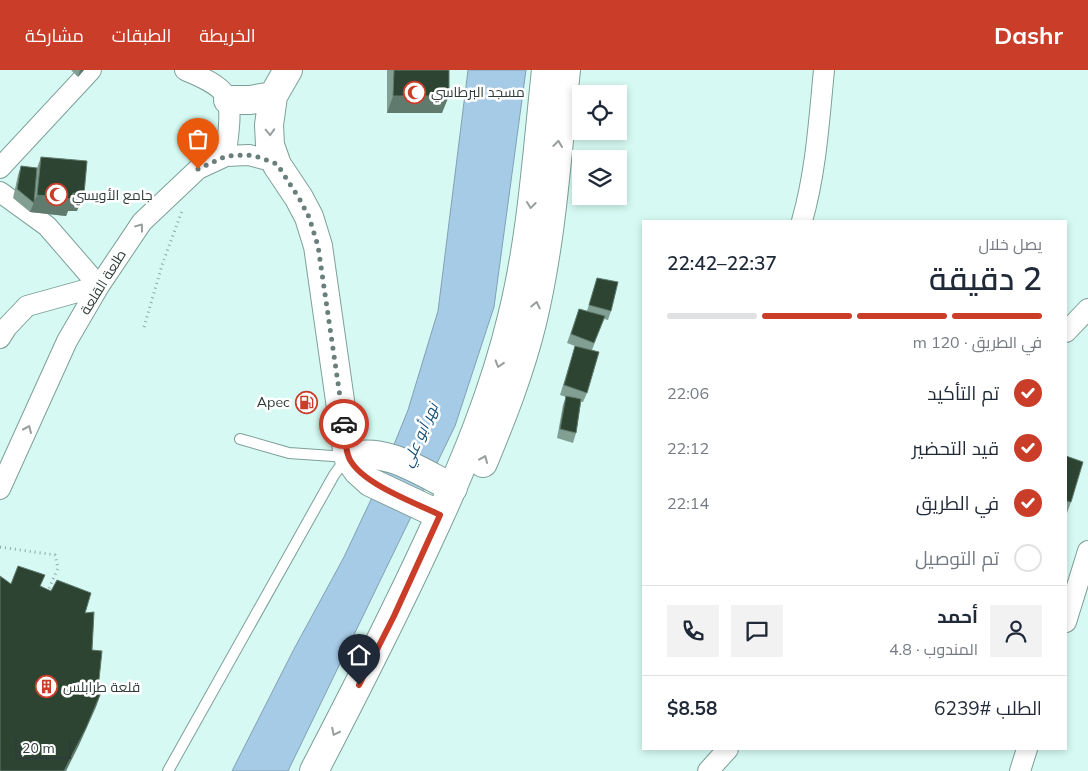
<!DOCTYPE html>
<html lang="ar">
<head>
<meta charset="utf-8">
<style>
  body { margin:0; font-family:Mulish,Cairo,sans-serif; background:#f2f2f3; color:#1f2937; direction:rtl; height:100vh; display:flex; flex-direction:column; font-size:19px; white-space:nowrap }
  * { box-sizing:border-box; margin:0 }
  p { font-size:16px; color:#747a83 }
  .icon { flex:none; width:28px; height:28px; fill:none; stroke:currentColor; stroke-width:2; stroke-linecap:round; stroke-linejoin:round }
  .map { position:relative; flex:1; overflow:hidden; direction:ltr }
  .panel { position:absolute; left:642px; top:150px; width:425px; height:530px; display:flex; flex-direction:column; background:#fff; border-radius:0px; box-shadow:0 2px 8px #0003; direction:rtl }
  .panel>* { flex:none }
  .fabs { position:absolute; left:572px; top:15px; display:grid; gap:10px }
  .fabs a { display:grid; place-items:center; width:55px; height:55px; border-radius:0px; background:#fff; box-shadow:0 2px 8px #0003; font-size:25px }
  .scale { position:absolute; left:15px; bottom:12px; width:56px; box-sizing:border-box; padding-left:5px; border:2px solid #2f3d3a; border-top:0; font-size:14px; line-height:18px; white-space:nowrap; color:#2f3d3a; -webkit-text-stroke:4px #fff; paint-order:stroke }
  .pin { position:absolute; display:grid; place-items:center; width:42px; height:42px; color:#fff; margin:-51px -21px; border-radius:50% 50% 50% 0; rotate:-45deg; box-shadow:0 0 5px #0007 }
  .pin .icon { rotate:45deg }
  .courier { position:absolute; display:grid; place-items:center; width:50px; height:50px; margin:-25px; border:4px solid #c93d29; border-radius:50%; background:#fff; color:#222; box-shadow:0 1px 6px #0007 }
  .overview em { font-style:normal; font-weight:600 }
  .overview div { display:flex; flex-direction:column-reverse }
  .overview { display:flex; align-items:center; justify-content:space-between; height:85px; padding:0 25px }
  h1 { font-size:32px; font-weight:600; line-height:38px }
  .bar { display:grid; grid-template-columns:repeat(4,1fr); gap:8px 5px; align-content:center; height:60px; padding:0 25px }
  .bar i { height:6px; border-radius:4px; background:#e0e1e3 }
  .bar .on { background:#c93d29 }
  .bar p { grid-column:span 4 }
  .line { display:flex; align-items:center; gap:12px; padding:0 25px; border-top:1px solid #e0e1e3 }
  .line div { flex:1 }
  .round { display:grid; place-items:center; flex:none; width:52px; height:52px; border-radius:0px; background:#f2f2f3 }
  ol { padding:0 25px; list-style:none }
  li { display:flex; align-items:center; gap:15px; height:55px }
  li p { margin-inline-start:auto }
  li .icon { padding:5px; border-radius:50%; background:#c93d29; color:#fff; stroke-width:4 }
  li:last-child { color:#747a83 }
  li i { width:28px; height:28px; border:2px solid #e0e1e3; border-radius:50% }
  header { display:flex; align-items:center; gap:30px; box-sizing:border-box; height:70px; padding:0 25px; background:#c93d29; color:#fff }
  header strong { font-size:24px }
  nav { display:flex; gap:28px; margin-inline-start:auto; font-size:18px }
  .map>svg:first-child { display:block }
  .water { fill:#a6cbe7; stroke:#82a0b3 }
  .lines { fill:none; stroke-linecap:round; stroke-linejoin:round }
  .lane-casing { stroke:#7d9f98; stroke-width:12 }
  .street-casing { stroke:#7d9f98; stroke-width:22 }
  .primary-casing { stroke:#7d9f98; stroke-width:30 }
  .path { stroke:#8fa9a4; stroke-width:3; stroke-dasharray:1 4; stroke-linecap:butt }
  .lane { stroke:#fff; stroke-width:10 }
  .street { stroke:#fff; stroke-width:20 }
  .primary { stroke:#fff; stroke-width:28 }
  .wall { fill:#829f93 }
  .shaded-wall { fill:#607b6d }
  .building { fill:#2e4433; stroke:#607b6d }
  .oneway { stroke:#979e9c }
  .done { stroke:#697f7b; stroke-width:5; stroke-dasharray:0 9 }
  .route { stroke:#c93d29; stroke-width:6 }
  .labels { text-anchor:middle; stroke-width:5; stroke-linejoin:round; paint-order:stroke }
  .poi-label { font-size:14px; fill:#2f3d3a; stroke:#fff; text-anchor:start }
  .street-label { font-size:14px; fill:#2f3d3a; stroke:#fff }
  .water-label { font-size:15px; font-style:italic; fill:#124e73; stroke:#fff }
</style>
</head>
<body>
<header>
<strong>Dashr</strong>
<nav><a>الخريطة</a><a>الطبقات</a><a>مشاركة</a></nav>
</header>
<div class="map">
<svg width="1088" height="701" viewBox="0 0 1088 701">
  <rect width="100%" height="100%" fill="#d6faf3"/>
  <!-- water -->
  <path class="water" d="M468 0H526L494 237 455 356 288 701H232L294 579 344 487 376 419 408 340 438 241Z"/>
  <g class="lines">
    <defs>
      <path id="lane" d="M240 369 289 383 347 387
        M168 701 334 405 347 387"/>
      <path id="street" d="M185 0C198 6 224 15 228 31 232 48 227 69 226 86
        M0 98 91 0
        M0 122 47 156 99 216 27 236 7 257 0 268
        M802 151C816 102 819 51 824 0
        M1066 262 1088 239
        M0 419 67 271 99 216 142 152 198 99 226 86 249 85 268 90 277 95
        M1066 552 1088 481
        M708 701 728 679
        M1020 701 1027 679"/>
      <path id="primary" d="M288 0 273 26 269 55 270 75 277 95 299 128 309 147 318 176 348 387 358 401 370 412 440 445
        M228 30H250L273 26
        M348 387C385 376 421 402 453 418
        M483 393C502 347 520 302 532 253 552 170 557 84 566 0
        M314 701C355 622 395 544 432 463 464 394 494 322 512 247 532 167 537 82 546 0"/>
    </defs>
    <!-- lane casing -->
    <use href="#lane" class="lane-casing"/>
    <!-- street casing -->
    <use href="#street" class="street-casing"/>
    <!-- primary casing -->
    <use href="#primary" class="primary-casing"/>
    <!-- path -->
    <path class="path" d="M144 257 163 192 182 141
      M0 477 55 485 58 498 47 523"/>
    <!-- lane -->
    <use href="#lane" class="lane"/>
    <!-- street -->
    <use href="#street" class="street"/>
    <!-- primary -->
    <use href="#primary" class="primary"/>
  </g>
  <!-- wall -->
  <path class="wall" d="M71 0H84L78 7Z
    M387 0H449L442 43H387Z
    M41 87 77 141H68L66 146 30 142 13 128 18 105 21 96 37 98Z
    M597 208 611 241 608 250 604 249 592 280 587 323 583 332H581L576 363 573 373 557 368 563 335 566 327 560 325 575 276 567 273 579 239 587 241Z
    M1066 386 1071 432 1066 446Z"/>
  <!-- shaded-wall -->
  <path class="shaded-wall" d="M80 0H84L78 7Z
    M393 26H449L442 43H387Z
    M73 123 84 124 77 141H68L66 146 30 142 37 125Z
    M102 620 96 637 79 675 66 701H64Z"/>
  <!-- building -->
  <path class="building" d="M394 0H449V26H393Z
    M41 87 87 91 84 124 73 123 72 129 37 125Z
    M21 96 37 98 34 133 17 119Z
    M597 208 618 212 611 241 589 235Z
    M579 239 605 246 594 273 571 264Z
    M575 276 599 282 587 323 564 315Z
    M566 326 581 329 576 363 560 359Z
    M1066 386 1083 392 1071 432 1066 431Z
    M18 496 45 505 40 516 51 521 57 510 91 523 85 543 94 542 92 580 102 581 98 619 102 620 86 658 64 701H0V506L11 514Z"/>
  <!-- one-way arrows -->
  <defs><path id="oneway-chevron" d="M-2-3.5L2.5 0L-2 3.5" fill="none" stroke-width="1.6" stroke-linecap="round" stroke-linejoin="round" transform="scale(1.25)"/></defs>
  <g class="oneway">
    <use href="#oneway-chevron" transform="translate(270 62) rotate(88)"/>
    <use href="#oneway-chevron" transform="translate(558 74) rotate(-84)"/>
    <use href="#oneway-chevron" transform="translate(531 135) rotate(97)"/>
    <use href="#oneway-chevron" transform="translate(140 157) rotate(-53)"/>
    <use href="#oneway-chevron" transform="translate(536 235) rotate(-78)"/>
    <use href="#oneway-chevron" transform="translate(499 294) rotate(107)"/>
    <use href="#oneway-chevron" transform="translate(28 359) rotate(-66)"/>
    <use href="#oneway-chevron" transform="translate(484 389) rotate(-67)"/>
    <use href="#oneway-chevron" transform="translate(335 662) rotate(117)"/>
  </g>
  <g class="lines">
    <!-- done -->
    <path class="done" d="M198 99 226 86 248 85 258 87 277 94 299 128 309 147 318 176 344 354"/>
    <!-- route -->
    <path class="route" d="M344 354C345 364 345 376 348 385 356 412 416 433 440 445L394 546 359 615"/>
  </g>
  <!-- icons -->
  <defs>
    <symbol id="mosque-ring" viewBox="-11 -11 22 22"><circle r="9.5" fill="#fff" stroke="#c93d29" stroke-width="1.5"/><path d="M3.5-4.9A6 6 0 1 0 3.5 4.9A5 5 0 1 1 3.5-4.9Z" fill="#c93d29"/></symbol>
    <symbol id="fuel-ring" viewBox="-11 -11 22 22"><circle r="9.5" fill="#fff" stroke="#c93d29" stroke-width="1.5"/><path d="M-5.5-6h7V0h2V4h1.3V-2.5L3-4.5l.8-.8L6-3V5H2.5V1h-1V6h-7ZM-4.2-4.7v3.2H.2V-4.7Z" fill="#c93d29"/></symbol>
    <symbol id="building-ring" viewBox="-11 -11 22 22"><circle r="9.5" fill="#fff" stroke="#c93d29" stroke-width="1.5"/><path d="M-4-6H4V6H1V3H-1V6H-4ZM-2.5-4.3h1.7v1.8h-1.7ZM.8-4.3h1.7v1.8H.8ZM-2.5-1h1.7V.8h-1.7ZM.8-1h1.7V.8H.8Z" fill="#c93d29"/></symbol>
  </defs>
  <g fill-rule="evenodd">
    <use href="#mosque-ring" x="402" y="10" width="25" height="25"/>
    <use href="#mosque-ring" x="44" y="112" width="25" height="25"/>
    <use href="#fuel-ring" x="294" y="320" width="25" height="25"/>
    <use href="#building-ring" x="34" y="604" width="25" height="25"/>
  </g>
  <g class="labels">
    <!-- poi labels -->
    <g class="poi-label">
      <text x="431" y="27">مسجد البرطاسي</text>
      <text x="72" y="130">جامع الأويسي</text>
      <text x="290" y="337" text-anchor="end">Apec</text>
      <text x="63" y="622">قلعة طرابلس</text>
    </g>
    <!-- street labels -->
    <g class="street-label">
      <text transform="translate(103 212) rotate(-58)" y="5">طلعة القلعة</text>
    </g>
    <!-- water labels -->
    <g class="water-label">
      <text transform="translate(420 365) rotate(-66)" y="5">نهر أبو علي</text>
    </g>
  </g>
</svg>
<div class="fabs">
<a><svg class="icon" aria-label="locate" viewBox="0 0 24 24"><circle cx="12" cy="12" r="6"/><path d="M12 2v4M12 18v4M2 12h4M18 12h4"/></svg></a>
<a><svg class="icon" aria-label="layers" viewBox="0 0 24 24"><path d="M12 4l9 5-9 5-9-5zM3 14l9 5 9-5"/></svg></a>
</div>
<div class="scale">20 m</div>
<div class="pin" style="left:198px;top:99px;background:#ea580c"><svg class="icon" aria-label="bag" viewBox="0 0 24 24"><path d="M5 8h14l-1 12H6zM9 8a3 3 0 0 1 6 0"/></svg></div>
<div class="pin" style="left:359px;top:615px;background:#1f2937"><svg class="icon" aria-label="home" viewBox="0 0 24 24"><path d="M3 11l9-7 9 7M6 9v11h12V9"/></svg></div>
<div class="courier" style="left:344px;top:354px"><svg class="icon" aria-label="car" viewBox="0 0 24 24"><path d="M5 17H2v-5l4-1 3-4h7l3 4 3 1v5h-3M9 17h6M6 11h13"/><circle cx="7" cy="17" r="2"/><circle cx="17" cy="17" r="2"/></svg></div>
<section class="panel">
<div class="overview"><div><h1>2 دقيقة</h1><p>يصل خلال</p></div><em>22:37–22:42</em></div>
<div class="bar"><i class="on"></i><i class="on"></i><i class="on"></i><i></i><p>في الطريق · 120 m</p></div>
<ol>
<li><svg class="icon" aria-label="check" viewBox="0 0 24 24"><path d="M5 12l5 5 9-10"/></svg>تم التأكيد<p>22:06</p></li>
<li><svg class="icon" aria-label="check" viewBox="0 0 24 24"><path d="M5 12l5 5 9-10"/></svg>قيد التحضير<p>22:12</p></li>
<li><svg class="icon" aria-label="check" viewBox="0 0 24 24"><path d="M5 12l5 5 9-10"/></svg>في الطريق<p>22:14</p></li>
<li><i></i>تم التوصيل</li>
</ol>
<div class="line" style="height:90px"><a class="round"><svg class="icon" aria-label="person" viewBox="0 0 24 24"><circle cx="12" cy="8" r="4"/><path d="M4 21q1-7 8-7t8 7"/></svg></a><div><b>أحمد</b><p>المندوب · 4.8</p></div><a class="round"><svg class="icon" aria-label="chat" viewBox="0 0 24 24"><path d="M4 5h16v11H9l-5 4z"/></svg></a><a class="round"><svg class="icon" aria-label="phone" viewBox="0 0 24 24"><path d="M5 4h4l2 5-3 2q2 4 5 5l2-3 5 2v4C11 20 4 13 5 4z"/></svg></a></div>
<div class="line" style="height:65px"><div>الطلب #6239</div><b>$8.58</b></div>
</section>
</div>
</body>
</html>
